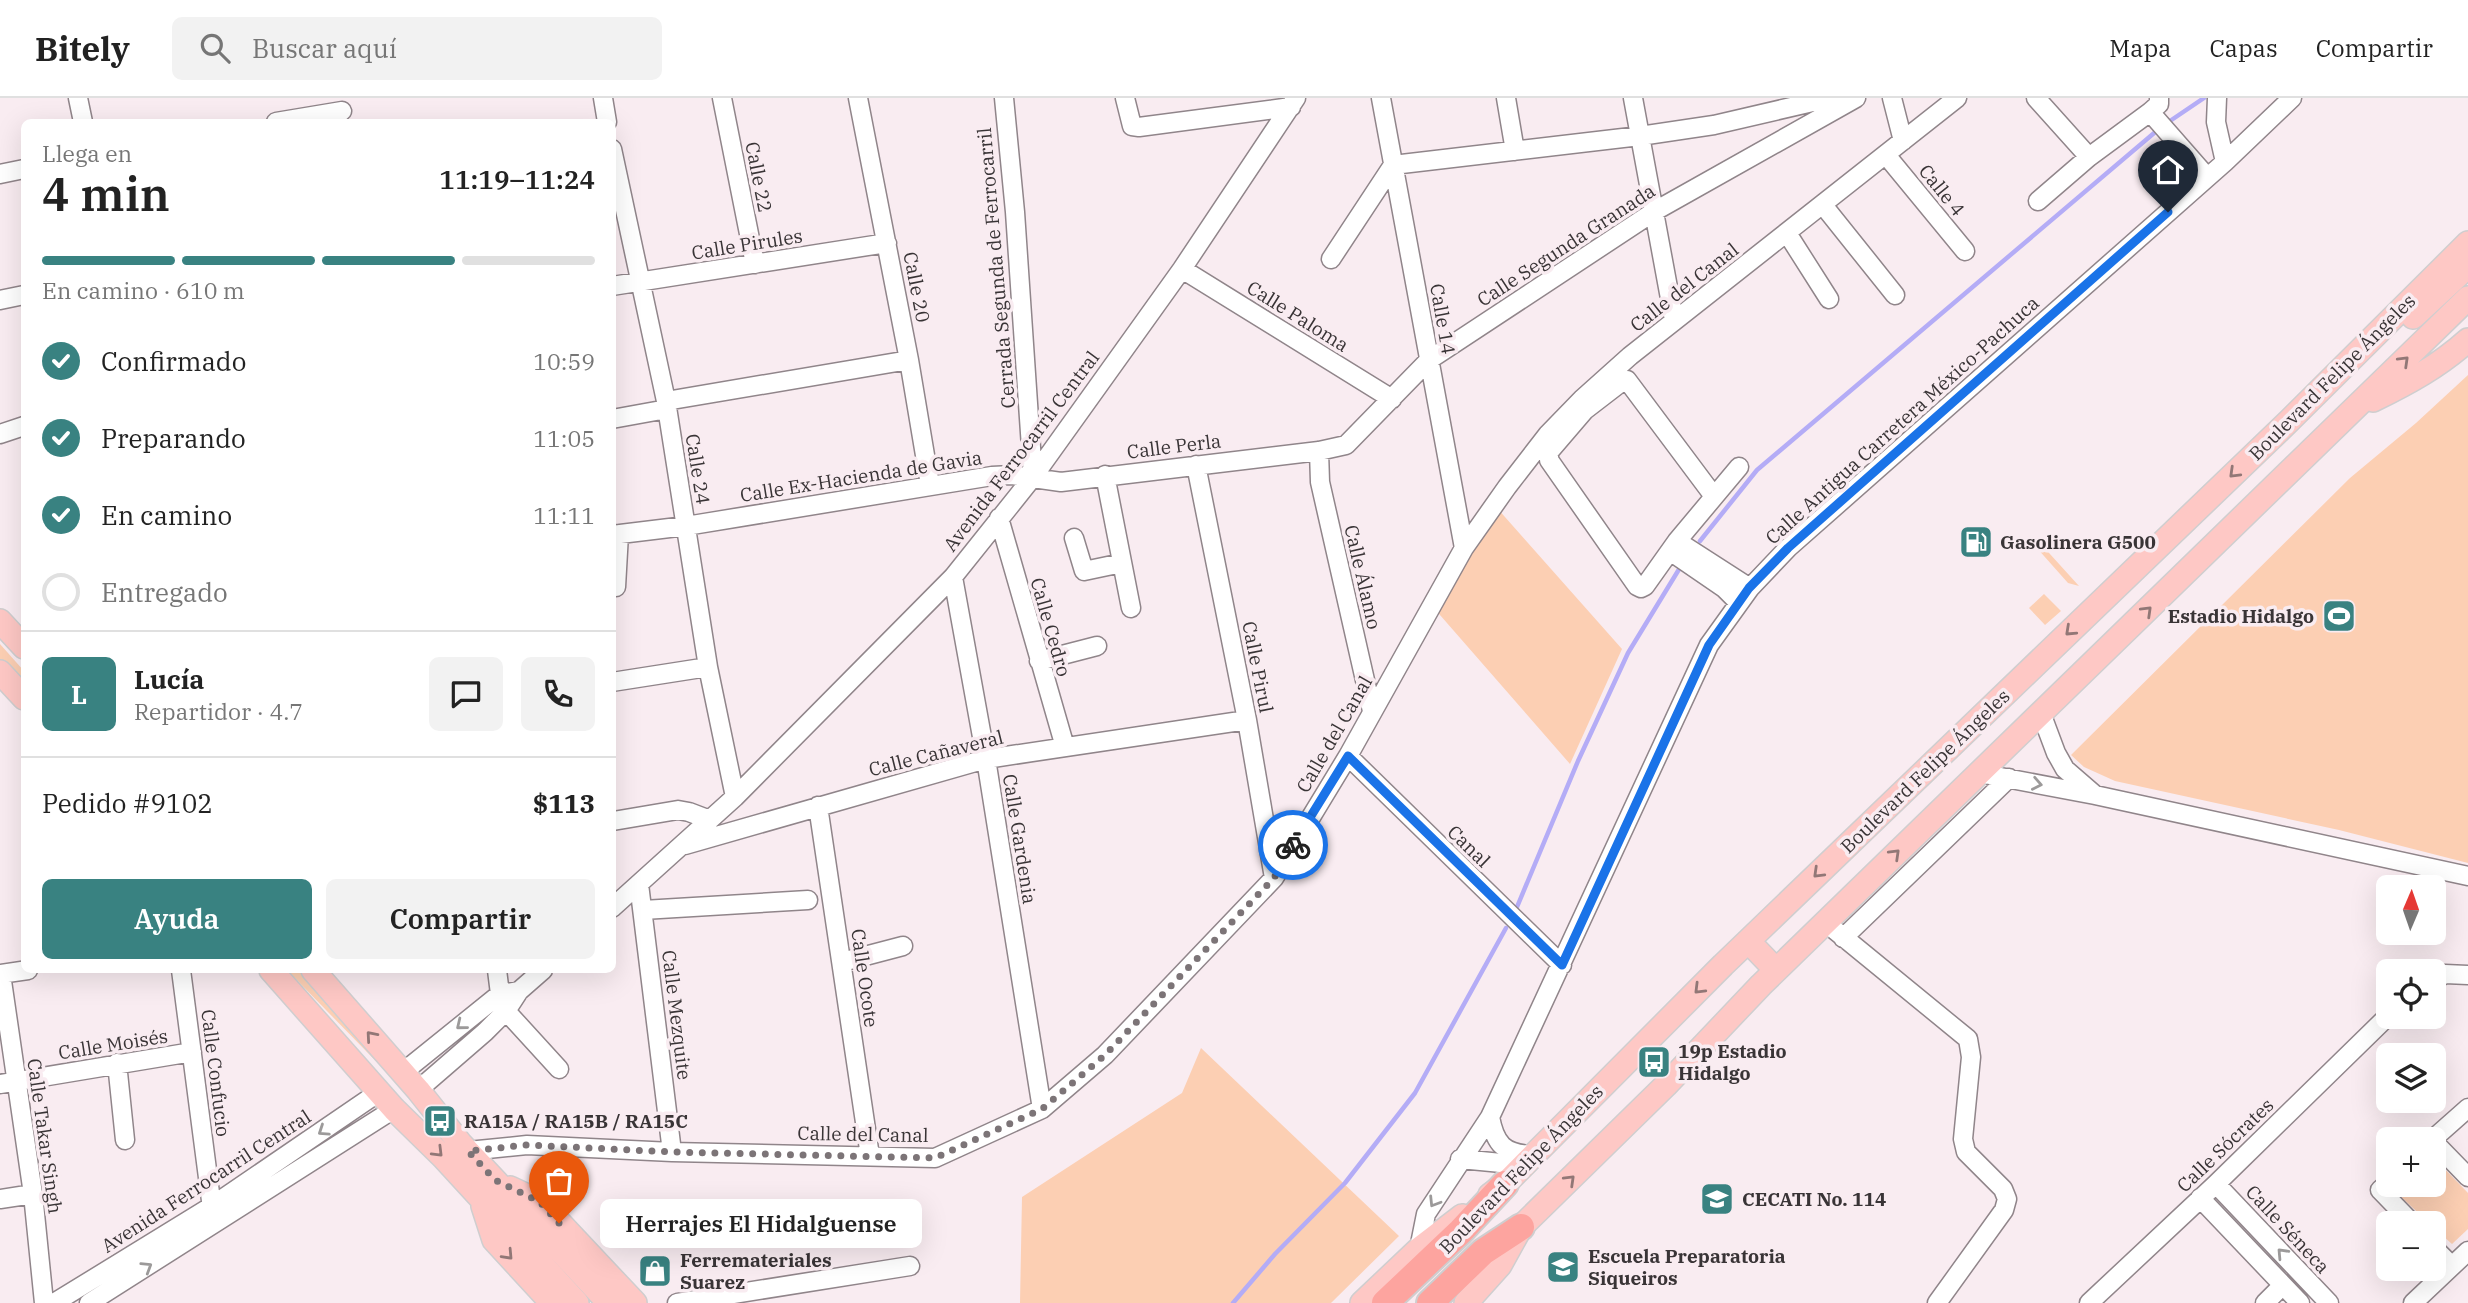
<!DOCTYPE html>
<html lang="es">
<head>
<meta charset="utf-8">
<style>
  body { margin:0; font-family:"IBM Plex Serif",serif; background:#f2f2f2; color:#222; height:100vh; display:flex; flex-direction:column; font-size:26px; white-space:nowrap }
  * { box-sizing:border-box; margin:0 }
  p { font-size:23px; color:#767676 }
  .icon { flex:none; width:38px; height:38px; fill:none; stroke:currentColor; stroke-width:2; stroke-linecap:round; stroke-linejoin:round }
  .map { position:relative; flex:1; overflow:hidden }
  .side { position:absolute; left:21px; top:21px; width:595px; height:854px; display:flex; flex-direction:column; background:#fff; border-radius:10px; box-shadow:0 7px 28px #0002 }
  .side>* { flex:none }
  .needle { width:46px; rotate:2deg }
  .tools { position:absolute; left:2376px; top:777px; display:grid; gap:14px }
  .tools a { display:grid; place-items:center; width:70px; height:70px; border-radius:10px; background:#fff; box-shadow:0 7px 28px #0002; font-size:35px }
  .pin { position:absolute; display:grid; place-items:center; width:60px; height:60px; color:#fff; margin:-72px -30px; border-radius:50% 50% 50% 0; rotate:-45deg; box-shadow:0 0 7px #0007 }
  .pin .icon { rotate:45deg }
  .courier { position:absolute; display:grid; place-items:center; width:70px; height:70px; margin:-35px; border:5px solid #1a73e8; border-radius:50%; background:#fff; color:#222; box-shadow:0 2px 9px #0007 }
  .bubble { position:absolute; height:49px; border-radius:10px; background:#fff; box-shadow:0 7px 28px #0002; font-size:23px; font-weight:600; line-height:49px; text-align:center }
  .overview em { font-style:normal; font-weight:600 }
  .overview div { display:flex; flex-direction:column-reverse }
  .overview { display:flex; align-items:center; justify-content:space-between; height:119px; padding:0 21px }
  h1 { font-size:46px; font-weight:600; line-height:52px }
  .bar { display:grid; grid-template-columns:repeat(4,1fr); gap:10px 7px; align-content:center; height:84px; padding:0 21px }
  .bar i { height:9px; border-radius:5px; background:#e0e0e0 }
  .bar .active { background:#398281 }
  .bar p { grid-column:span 4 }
  .line { display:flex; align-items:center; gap:18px; padding:0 21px; border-top:2px solid #e0e0e0 }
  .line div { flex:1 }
  .round { display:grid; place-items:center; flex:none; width:74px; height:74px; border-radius:10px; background:#f2f2f2 }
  ol { padding:0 21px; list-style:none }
  li { display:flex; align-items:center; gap:21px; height:77px }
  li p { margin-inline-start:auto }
  li .icon { padding:7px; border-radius:50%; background:#398281; color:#fff; stroke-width:4 }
  li:last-child { color:#767676 }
  li i { width:38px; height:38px; border:4px solid #e0e0e0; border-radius:50% }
  .action { display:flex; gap:14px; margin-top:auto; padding:14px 21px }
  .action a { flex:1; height:80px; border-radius:10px; background:#398281; color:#fff; font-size:28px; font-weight:600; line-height:80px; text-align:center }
  .action a+a { background:#f2f2f2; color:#222 }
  header { display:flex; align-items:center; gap:42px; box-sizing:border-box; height:98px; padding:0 35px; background:#fff; border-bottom:2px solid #e0e0e0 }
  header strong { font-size:33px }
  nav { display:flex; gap:38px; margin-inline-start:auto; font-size:24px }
  .search { width:490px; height:63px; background:#f2f2f2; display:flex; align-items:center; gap:18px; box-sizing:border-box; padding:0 24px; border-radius:10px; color:#767676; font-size:26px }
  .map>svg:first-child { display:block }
  .green { fill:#fccfb3 }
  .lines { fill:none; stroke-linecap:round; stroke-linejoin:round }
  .stream { stroke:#b4acf6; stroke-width:4.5 }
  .minor-casing { stroke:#90858a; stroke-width:21 }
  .major-casing { stroke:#cfcecf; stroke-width:26 }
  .highway-casing { stroke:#cfcecf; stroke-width:30 }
  .minor { stroke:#fff; stroke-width:18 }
  .major { stroke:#fec8c5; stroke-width:23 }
  .highway { stroke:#fda49f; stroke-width:26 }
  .oneway { stroke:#927776 }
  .oneway2 { stroke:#9c9a9a }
  .done { stroke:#7c7477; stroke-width:7; stroke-dasharray:0 12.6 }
  .route { stroke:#1a73e8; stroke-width:9 }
  .labels { text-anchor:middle; stroke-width:7; stroke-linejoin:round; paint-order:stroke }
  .street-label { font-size:19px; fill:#393436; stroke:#f9ecf1 }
  .poi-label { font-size:19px; font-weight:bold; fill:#393436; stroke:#f9ecf1; text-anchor:start }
</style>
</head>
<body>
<header>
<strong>Bitely</strong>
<div class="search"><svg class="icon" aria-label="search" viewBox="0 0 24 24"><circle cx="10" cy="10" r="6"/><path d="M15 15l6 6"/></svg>Buscar aquí</div>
<nav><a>Mapa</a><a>Capas</a><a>Compartir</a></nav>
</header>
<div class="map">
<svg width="2468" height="1205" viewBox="0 0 2468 1205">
  <rect width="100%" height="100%" fill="#f9ecf1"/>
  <!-- green -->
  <path class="green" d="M2468 277V765L2339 732 2115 683 2084 669 2071 657 2350 380 2416 325Z
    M1497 410 1622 551 1570 666 1433 509Z
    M2040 445 2079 488 2068 485 2036 449Z
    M2044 496 2061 513 2045 527 2029 510Z
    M0 546 24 573V590L0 563Z
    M287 872H304L405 993Z
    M1201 950 1399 1138 1331 1205H1020L1022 1099 1182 995Z
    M2434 1060 2468 1095V1131L2452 1146 2434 1130V1125H2429L2398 1096 2407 1087H2434Z"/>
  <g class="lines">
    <!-- stream -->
    <path class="stream" d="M2167 25 2204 0
      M1700 443 1757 372 2160 30
      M1517 809 1578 663 1628 555 1681 468
      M1233 1205 1275 1156 1345 1085 1415 995 1506 830"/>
    <defs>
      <path id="minor" d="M78 0 83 24
        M603 0 607 24
        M722 0 755 166
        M858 0 909 262 930 387
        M1004 0 1015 114 1033 379
        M1125 0 1132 28 1139 29 1291 9
        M1381 0 1464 450
        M1506 0 1515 53
        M1633 0 1674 222
        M1892 0 1903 43
        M2036 0 2089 59
        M2217 0 2216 24 2225 64
        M2150 14 2207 79
        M276 24 342 13
        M612 51 666 303 708 569 735 699
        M1886 57 1965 153
        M0 76 24 71
        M2038 103 2089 59 2150 14 2159 6V0
        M1823 107 1895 197
        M1787 135 1829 201
        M1331 161 1393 67 1640 38 1714 27 1830 0
        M1182 171 1392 301
        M612 188 887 145
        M0 202 24 197
        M666 303 909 262
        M612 321 667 311
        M0 336 24 328
        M1319 353 1320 384 1372 613
        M1196 367 1247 622 1274 780
        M1105 377 1131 510
        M1713 397 1627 282H1624L1585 312 1549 354V362L1637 488 1641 490 1645 488 1677 443 1739 369
        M999 420 1065 649
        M612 437 686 428 992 378 1012 377 1061 384 1319 353 1346 347 1429 262 1655 113 1856 0
        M1074 440 1084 473 1122 465
        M1677 443 1750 490
        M1670 453 1724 490 1738 504
        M953 479 986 661 1042 1011
        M616 489 619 436
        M1039 563 1097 548
        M612 584 708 569
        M2041 615 2056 655 2065 671 2095 697
        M1348 658 1562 867
        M1979 675 2095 697 2468 778
        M818 708 870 1058
        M613 723 678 712 689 714 710 722
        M685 747 986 661 1247 622
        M639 786 672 1054
        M612 810 735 699 953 479 1033 379 1182 171 1296 0
        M643 812 808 802
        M1825 824 1968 941 1971 959 1963 1041 1966 1054 2003 1091 2007 1101 2004 1112 1937 1205
        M1843 840 2009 680
        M842 864 903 848
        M181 872 213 1118
        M497 872 500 896 506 913 559 971
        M0 876 28 872
        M1 876 33 1096 44 1205
        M2434 882 2445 876 2468 877
        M117 965 125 1042
        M402 975 500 896 519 893
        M0 986 192 954
        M418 992 485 934 506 913 519 893 543 872
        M1490 1019C1495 1046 1504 1056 1532 1057
        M2433 1041 2468 1010
        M2434 1044 2468 1079
        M468 1053 527 1047 672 1054 935 1060 1042 1011 1105 957 1274 780 1348 658 1464 450 1507 389 1548 336 1582 301 1630 258 1957 0
        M1460 1061 1522 1067
        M2389 1084 2380 1092 2412 1125
        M2216 1086 2329 1205
        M2200 1100 2300 1205
        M0 1101 33 1096
        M2434 1150 2452 1168
        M1419 1151 1426 1116 1490 1019 1709 547 1750 490 1788 450 2225 64 2292 0
        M54 1205 212 1108 379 994
        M89 1205 394 1011
        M677 1205 910 1168
        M2089 1205 2216 1086 2389 917
        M2265 1205 2283 1187
        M2413 1205 2468 1153"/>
      <path id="major" d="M2413 219 2468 168
        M2373 302C2408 285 2439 268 2468 242
        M0 523 24 549
        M0 574 24 600
        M1748 843 1776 872
        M271 872 394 1011 443 1059 577 1205
        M313 872 418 992 460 1045 609 1205
        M510 1090 540 1104 635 1205
        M1490 1097 1505 1086 1723 867 2289 323 2468 145
        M483 1108 494 1142 552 1205
        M1362 1205 1419 1151 1462 1118
        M1466 1205 1500 1167 1521 1129 1666 987 1761 887 2468 200"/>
      <path id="highway" d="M1385 1205 1461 1133 1505 1086
        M1430 1205 1483 1154 1521 1129"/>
    </defs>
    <!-- minor casing -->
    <use href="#minor" class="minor-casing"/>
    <!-- major casing -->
    <use href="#major" class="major-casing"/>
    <!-- highway casing -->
    <use href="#highway" class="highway-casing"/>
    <!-- minor -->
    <use href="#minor" class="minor"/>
    <!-- major -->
    <use href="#major" class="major"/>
    <!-- highway -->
    <use href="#highway" class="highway"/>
  </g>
  <!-- one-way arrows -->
  <defs><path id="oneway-chevron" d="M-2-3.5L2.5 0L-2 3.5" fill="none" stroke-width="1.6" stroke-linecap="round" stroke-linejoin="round" transform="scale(1.75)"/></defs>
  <g class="oneway">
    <use href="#oneway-chevron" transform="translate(2404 263) rotate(-44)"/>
    <use href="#oneway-chevron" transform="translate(2234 375) rotate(136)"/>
    <use href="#oneway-chevron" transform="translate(2147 513) rotate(-44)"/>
    <use href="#oneway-chevron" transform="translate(2070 533) rotate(137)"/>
    <use href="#oneway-chevron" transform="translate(1895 756) rotate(-44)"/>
    <use href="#oneway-chevron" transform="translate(1818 775) rotate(136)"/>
    <use href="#oneway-chevron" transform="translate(1699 891) rotate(135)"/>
    <use href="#oneway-chevron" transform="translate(371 938) rotate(-131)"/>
    <use href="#oneway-chevron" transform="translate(438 1054) rotate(45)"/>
    <use href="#oneway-chevron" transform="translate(1570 1082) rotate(-44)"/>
    <use href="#oneway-chevron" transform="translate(508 1157) rotate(47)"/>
  </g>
  <g class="oneway2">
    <use href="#oneway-chevron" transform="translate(2037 686) rotate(11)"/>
    <use href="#oneway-chevron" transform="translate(461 927) rotate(141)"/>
    <use href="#oneway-chevron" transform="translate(323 1033) rotate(146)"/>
    <use href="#oneway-chevron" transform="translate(1434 1104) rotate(122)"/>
    <use href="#oneway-chevron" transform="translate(2282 1155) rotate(-133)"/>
    <use href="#oneway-chevron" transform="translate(147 1169) rotate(-32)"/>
  </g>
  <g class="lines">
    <!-- done -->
    <path class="done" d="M559 1125 540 1104 495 1082 468 1053 527 1047 673 1054 935 1060 1042 1011 1105 957 1274 780 1293 747"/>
    <!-- route -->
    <path class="route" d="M1293 747 1348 658 1562 867 1709 547 1749 490 1788 450 2168 114"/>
  </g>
  <!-- icons -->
  <defs>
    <symbol id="fuel-square" viewBox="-11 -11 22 22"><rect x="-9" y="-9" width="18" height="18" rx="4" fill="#398281" stroke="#f9ecf1"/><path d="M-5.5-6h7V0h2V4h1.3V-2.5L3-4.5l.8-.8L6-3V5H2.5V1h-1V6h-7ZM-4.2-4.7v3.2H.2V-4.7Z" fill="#fff"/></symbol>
    <symbol id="stadium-square" viewBox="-11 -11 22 22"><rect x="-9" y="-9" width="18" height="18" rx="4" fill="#398281" stroke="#f9ecf1"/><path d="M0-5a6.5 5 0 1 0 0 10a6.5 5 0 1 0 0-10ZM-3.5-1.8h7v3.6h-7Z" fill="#fff"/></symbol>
    <symbol id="bus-square" viewBox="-11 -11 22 22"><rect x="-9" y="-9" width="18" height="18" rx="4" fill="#398281" stroke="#f9ecf1"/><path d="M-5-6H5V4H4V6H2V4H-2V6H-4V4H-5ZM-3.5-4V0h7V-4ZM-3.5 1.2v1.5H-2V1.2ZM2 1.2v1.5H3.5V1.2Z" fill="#fff"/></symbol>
    <symbol id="school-square" viewBox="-11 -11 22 22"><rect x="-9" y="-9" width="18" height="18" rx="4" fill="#398281" stroke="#f9ecf1"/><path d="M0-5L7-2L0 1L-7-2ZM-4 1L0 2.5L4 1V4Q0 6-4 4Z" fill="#fff"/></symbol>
    <symbol id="shop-square" viewBox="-11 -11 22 22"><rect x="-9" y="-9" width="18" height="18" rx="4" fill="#398281" stroke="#f9ecf1"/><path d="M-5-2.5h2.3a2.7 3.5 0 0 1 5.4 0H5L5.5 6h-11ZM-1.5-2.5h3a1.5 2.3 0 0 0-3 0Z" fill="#fff"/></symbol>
  </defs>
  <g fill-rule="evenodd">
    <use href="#fuel-square" x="1957" y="425" width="38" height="38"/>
    <use href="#stadium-square" x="2320" y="499" width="38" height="38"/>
    <use href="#bus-square" x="1635" y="945" width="38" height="38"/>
    <use href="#bus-square" x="421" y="1004" width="38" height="38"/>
    <use href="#school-square" x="1698" y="1082" width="38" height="38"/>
    <use href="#school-square" x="1544" y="1150" width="38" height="38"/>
    <use href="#shop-square" x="636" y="1154" width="38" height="38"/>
  </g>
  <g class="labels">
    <!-- street labels -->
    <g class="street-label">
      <text transform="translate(759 79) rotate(79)" y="7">Calle 22</text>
      <text transform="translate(1942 92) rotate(51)" y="7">Calle 4</text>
      <text transform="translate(747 146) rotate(-9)" y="7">Calle Pirules</text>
      <text transform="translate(1566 147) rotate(-33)" y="7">Calle Segunda Granada</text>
      <text transform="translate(996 170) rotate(-95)" y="7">Cerrada Segunda de Ferrocarril</text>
      <text transform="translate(917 189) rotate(79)" y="7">Calle 20</text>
      <text transform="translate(1684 189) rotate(-38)" y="7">Calle del Canal</text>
      <text transform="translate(1298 218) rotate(32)" y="7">Calle Paloma</text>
      <text transform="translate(1443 221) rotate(80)" y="7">Calle 14</text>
      <text transform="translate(2332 279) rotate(-45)" y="7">Boulevard Felipe Ángeles</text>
      <text transform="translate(1902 322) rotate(-42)" y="7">Calle Antigua Carretera México-Pachuca</text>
      <text transform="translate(1174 348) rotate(-7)" y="7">Calle Perla</text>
      <text transform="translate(1021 353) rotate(-53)" y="7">Avenida Ferrocarril Central</text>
      <text transform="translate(698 371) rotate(81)" y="7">Calle 24</text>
      <text transform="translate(861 378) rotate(-9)" y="7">Calle Ex-Hacienda de Gavia</text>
      <text transform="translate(1363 479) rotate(77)" y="7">Calle Álamo</text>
      <text transform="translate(1051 529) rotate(74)" y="7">Calle Cedro</text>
      <text transform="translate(1258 569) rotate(79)" y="7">Calle Pirul</text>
      <text transform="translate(1334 636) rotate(-60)" y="7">Calle del Canal</text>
      <text transform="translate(936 655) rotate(-14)" y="7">Calle Cañaveral</text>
      <text transform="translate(1925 673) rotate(-44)" y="7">Boulevard Felipe Ángeles</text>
      <text transform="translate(1020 741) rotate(81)" y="7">Calle Gardenia</text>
      <text transform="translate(1469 748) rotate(44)" y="7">Canal</text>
      <text transform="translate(865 880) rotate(82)" y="7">Calle Ocote</text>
      <text transform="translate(677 917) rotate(83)" y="7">Calle Mezquite</text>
      <text transform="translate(113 946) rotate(-9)" y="7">Calle Moisés</text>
      <text transform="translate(216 975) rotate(83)" y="7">Calle Confucio</text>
      <text transform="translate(863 1036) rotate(1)" y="7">Calle del Canal</text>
      <text transform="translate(45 1038) rotate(82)" y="7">Calle Takar Singh</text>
      <text transform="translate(2225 1047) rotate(-44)" y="7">Calle Sócrates</text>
      <text transform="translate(1521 1071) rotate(-46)" y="7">Boulevard Felipe Ángeles</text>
      <text transform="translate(206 1083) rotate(-33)" y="7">Avenida Ferrocarril Central</text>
      <text transform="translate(2288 1131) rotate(47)" y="7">Calle Séneca</text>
    </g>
    <!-- poi labels -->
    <g class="poi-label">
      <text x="2000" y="451">Gasolinera G500</text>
      <text x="2314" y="525" text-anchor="end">Estadio Hidalgo</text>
      <text x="1678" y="960">19p Estadio<tspan x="1678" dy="22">Hidalgo</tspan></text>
      <text x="464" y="1030">RA15A / RA15B / RA15C</text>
      <text x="1742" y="1108">CECATI No. 114</text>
      <text x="1588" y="1165">Escuela Preparatoria<tspan x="1588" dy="22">Siqueiros</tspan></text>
      <text x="680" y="1169">Ferremateriales<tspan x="680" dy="22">Suarez</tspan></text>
    </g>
  </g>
</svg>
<div class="tools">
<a><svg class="needle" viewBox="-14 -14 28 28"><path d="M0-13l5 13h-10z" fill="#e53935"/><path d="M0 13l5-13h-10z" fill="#767676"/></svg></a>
<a><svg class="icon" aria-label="locate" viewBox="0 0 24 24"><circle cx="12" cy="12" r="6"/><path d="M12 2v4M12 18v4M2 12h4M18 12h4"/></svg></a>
<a><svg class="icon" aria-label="layers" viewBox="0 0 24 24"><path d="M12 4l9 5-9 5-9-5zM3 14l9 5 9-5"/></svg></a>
<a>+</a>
<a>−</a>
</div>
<div class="pin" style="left:559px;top:1125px;background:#ea580c"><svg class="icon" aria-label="bag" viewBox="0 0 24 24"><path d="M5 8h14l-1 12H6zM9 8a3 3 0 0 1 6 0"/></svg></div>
<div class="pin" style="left:2168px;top:114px;background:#1f2937"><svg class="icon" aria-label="home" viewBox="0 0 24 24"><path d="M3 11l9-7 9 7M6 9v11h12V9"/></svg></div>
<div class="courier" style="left:1293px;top:747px"><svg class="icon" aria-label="bike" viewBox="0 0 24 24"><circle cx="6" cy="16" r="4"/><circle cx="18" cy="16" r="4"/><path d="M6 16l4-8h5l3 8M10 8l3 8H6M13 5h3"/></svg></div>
<div class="bubble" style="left:600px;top:1101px;width:322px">Herrajes El Hidalguense</div>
<section class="side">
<div class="overview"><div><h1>4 min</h1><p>Llega en</p></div><em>11:19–11:24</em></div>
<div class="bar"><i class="active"></i><i class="active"></i><i class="active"></i><i></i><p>En camino · 610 m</p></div>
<ol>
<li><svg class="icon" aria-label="check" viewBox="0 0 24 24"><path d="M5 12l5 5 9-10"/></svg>Confirmado<p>10:59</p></li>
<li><svg class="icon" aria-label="check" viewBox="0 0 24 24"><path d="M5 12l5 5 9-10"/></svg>Preparando<p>11:05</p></li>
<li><svg class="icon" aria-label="check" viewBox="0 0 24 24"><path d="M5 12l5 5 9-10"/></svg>En camino<p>11:11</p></li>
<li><i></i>Entregado</li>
</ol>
<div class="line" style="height:126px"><b class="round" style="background:#398281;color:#fff">L</b><div><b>Lucía</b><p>Repartidor · 4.7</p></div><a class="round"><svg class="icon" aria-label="chat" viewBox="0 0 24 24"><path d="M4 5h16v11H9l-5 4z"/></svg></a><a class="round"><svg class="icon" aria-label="phone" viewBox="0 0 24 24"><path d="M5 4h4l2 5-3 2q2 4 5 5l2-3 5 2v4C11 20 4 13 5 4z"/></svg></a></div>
<div class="line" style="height:91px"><div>Pedido #9102</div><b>$113</b></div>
<div class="action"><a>Ayuda</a><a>Compartir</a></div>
</section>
</div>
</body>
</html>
